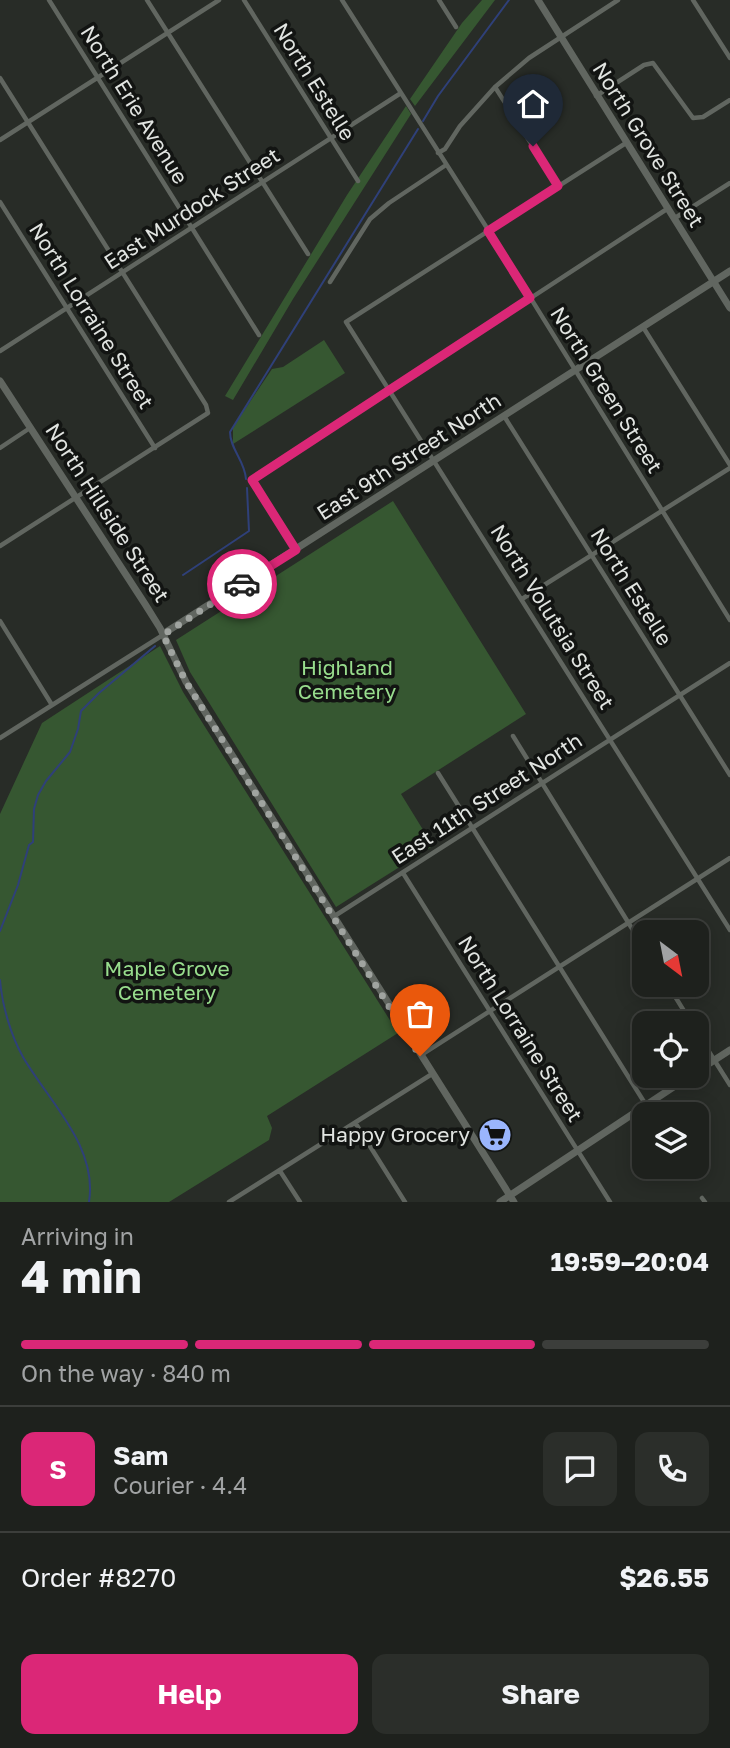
<!DOCTYPE html>
<html lang="en">
<head>
<meta charset="utf-8">
<style>
  body { margin:0; font-family:"Golos Text",sans-serif; background:#2b2e2a; color:#f1f3f6; height:100vh; display:flex; flex-direction:column; font-size:26px; white-space:nowrap }
  * { box-sizing:border-box; margin:0 }
  p { font-size:23px; color:#a1a3a4 }
  .icon { flex:none; width:38px; height:38px; fill:none; stroke:currentColor; stroke-width:2; stroke-linecap:round; stroke-linejoin:round }
  .map { position:relative; height:1202px; overflow:hidden }
  .drawer { display:flex; flex-direction:column; background:#1e211d; flex:1 }
  .drawer>* { flex:none }
  .needle { width:46px; rotate:148deg }
  .fabs { position:absolute; left:632px; top:920px; display:grid; gap:14px }
  .fabs a { display:grid; place-items:center; width:77px; height:77px; border-radius:14px; background:#1e211d; box-shadow:0 4px 18px #0003,0 0 0 2px #3c3e3b; font-size:35px }
  .pin { position:absolute; display:grid; place-items:center; width:60px; height:60px; color:#fff; margin:-72px -30px; border-radius:50% 50% 50% 0; rotate:-45deg; box-shadow:0 0 7px #0007 }
  .pin .icon { rotate:45deg }
  .courier { position:absolute; display:grid; place-items:center; width:70px; height:70px; margin:-35px; border:5px solid #db2777; border-radius:50%; background:#fff; color:#222; box-shadow:0 2px 9px #0007 }
  .overview em { font-style:normal; font-weight:700 }
  .overview div { display:flex; flex-direction:column-reverse }
  .overview { display:flex; align-items:center; justify-content:space-between; height:119px; padding:0 21px }
  h1 { font-size:46px; font-weight:700; line-height:52px }
  .bar { display:grid; grid-template-columns:repeat(4,1fr); gap:10px 7px; align-content:center; height:84px; padding:0 21px }
  .bar i { height:9px; border-radius:5px; background:#3c3e3b }
  .bar .selected { background:#db2777 }
  .bar p { grid-column:span 4 }
  .line { display:flex; align-items:center; gap:18px; padding:0 21px; border-top:2px solid #3c3e3b }
  .line div { flex:1 }
  .round { display:grid; place-items:center; flex:none; width:74px; height:74px; border-radius:14px; background:#2b2e2a }
  .button { display:flex; gap:14px; margin-top:auto; padding:14px 21px }
  .button a { flex:1; height:80px; border-radius:14px; background:#db2777; color:#fff; font-size:28px; font-weight:700; line-height:80px; text-align:center }
  .button a+a { background:#2b2e2a; color:#f1f3f6 }
  .map>svg:first-child { display:block }
  .green { fill:#365731 }
  .lines { fill:none; stroke-linecap:round; stroke-linejoin:round }
  .stream { stroke:#2f4079; stroke-width:2 }
  .street { stroke:#616660; stroke-width:4.5 }
  .secondary { stroke:#616660; stroke-width:7 }
  .done { stroke:#a0a4a0; stroke-width:7; stroke-dasharray:0 12.6 }
  .route { stroke:#db2777; stroke-width:9 }
  .labels { text-anchor:middle; stroke-width:7; stroke-linejoin:round; paint-order:stroke }
  .street-label { font-size:21px; fill:#e1e4e1; stroke:#121412 }
  .park-label { font-size:21px; fill:#98dd8d; stroke:#121412 }
  .poi-label { font-size:21px; fill:#e1e4e1; stroke:#121412; text-anchor:end }
</style>
</head>
<body>
<div class="map">
<svg width="730" height="1202" viewBox="0 0 730 1202">
  <rect width="100%" height="100%" fill="#282c27"/>
  <!-- green -->
  <path class="green" d="M482 0H495L415 106 410 99 462 23Z
    M406 106 411 114 293 299 233 400 225 396 347 195Z
    M324 340 345 373 233 444V427L272 369 283 367Z
    M393 501 526 714 401 794 433 846 336 907 190 672 176 640Z
    M160 646 183 692 398 1033 267 1116 272 1128 269 1140 169 1202H0V814L42 723Z"/>
  <g class="lines">
    <!-- stream -->
    <path class="stream" d="M423 121 438 96 509 0
      M246 479C245 461 230 449 230 432L418 129
      M183 575 249 531 247 488
      M0 931 18 885 29 845 33 842 34 809 38 795 46 781 70 752 78 729 81 711 99 693 155 646
      M0 980C2 1005 11 1036 23 1057 49 1102 98 1146 89 1202"/>
    <!-- street -->
    <path class="street" d="M49 0 259 335
      M147 0 308 254
      M244 0 358 181
      M342 0 499 247 730 620
      M439 0 456 27
      M693 0 730 58
      M0 78 206 405 208 413 0 546
      M495 87 558 186
      M596 96 644 65 653 63 693 118 703 117 730 100
      M0 140 219 0
      M626 143 346 322 730 930
      M438 153 445 149 460 126 495 87 529 58 618 0
      M0 202 155 448
      M675 218 730 183
      M330 282 370 219 389 203 446 165
      M643 327 730 465
      M0 351 401 93
      M504 416 730 775
      M0 448 30 428
      M296 549 252 480 667 209
      M522 599 730 468
      M0 621 52 705
      M513 736 644 948
      M0 738 163 635
      M438 773 646 1105
      M403 873 610 1202
      M333 917 730 663
      M668 985 692 1024
      M696 1031 730 1085
      M421 1055 730 858
      M356 1124 405 1202
      M280 1171 300 1202
      M702 1198 705 1202
      M229 1202 432 1074"/>
    <!-- secondary -->
    <path class="secondary" d="M538 0 730 308
      M0 381 145 604 160 628 186 682 514 1202
      M163 634 730 271
      M696 1072 730 1050
      M500 1202 690 1076"/>
  </g>
  <g class="lines">
    <!-- done -->
    <path class="done" d="M242 584 163 635 186 682 420 1056"/>
    <!-- route -->
    <path class="route" d="M242 584 296 550 252 480 530 298 488 231 558 186 533 146"/>
  </g>
  <!-- icons -->
  <defs>
    <symbol id="supermarket-disc" viewBox="-11 -11 22 22"><circle r="9.5" fill="#9ab5fd" stroke="#121412"/><path d="M-6-5.5h2.5l.6 2H6L4.5 2H-2.5L-4.4-4H-6ZM-1.5 3.2a1.3 1.3 0 1 0 .1 0ZM3 3.2a1.3 1.3 0 1 0 .1 0Z" fill="#111"/></symbol>
  </defs>
  <g fill-rule="evenodd">
    <use href="#supermarket-disc" x="476" y="1116" width="38" height="38"/>
  </g>
  <g class="labels">
    <!-- street labels -->
    <g class="street-label">
      <text transform="translate(314 82) rotate(58)" y="7">North Estelle</text>
      <text transform="translate(134 105) rotate(58)" y="7">North Erie Avenue</text>
      <text transform="translate(648 145) rotate(58)" y="7">North Grove Street</text>
      <text transform="translate(192 209) rotate(-33)" y="7">East Murdock Street</text>
      <text transform="translate(91 316) rotate(58)" y="7">North Lorraine Street</text>
      <text transform="translate(606 390) rotate(58)" y="7">North Green Street</text>
      <text transform="translate(409 457) rotate(-33)" y="7">East 9th Street North</text>
      <text transform="translate(107 513) rotate(57)" y="7">North Hillside Street</text>
      <text transform="translate(631 587) rotate(58)" y="7">North Estelle</text>
      <text transform="translate(552 617) rotate(58)" y="7">North Volutsia Street</text>
      <text transform="translate(487 799) rotate(-33)" y="7">East 11th Street North</text>
      <text transform="translate(520 1029) rotate(58)" y="7">North Lorraine Street</text>
    </g>
    <!-- park labels -->
    <g class="park-label">
      <text x="347" y="675">Highland<tspan x="347" dy="24">Cemetery</tspan></text>
      <text x="167" y="976">Maple Grove<tspan x="167" dy="24">Cemetery</tspan></text>
    </g>
    <!-- poi labels -->
    <g class="poi-label">
      <text x="470" y="1142">Happy Grocery</text>
    </g>
  </g>
</svg>
<div class="fabs">
<a><svg class="needle" viewBox="-14 -14 28 28"><path d="M0-13l5 13h-10z" fill="#e53935"/><path d="M0 13l5-13h-10z" fill="#a1a3a4"/></svg></a>
<a><svg class="icon" aria-label="locate" viewBox="0 0 24 24"><circle cx="12" cy="12" r="6"/><path d="M12 2v4M12 18v4M2 12h4M18 12h4"/></svg></a>
<a><svg class="icon" aria-label="layers" viewBox="0 0 24 24"><path d="M12 4l9 5-9 5-9-5zM3 14l9 5 9-5"/></svg></a>
</div>
<div class="pin" style="left:420px;top:1056px;background:#ea580c"><svg class="icon" aria-label="bag" viewBox="0 0 24 24"><path d="M5 8h14l-1 12H6zM9 8a3 3 0 0 1 6 0"/></svg></div>
<div class="pin" style="left:533px;top:146px;background:#1f2937"><svg class="icon" aria-label="home" viewBox="0 0 24 24"><path d="M3 11l9-7 9 7M6 9v11h12V9"/></svg></div>
<div class="courier" style="left:242px;top:584px"><svg class="icon" aria-label="car" viewBox="0 0 24 24"><path d="M5 17H2v-5l4-1 3-4h7l3 4 3 1v5h-3M9 17h6M6 11h13"/><circle cx="7" cy="17" r="2"/><circle cx="17" cy="17" r="2"/></svg></div>
</div>
<section class="drawer">
<div class="overview"><div><h1>4 min</h1><p>Arriving in</p></div><em>19:59–20:04</em></div>
<div class="bar"><i class="selected"></i><i class="selected"></i><i class="selected"></i><i></i><p>On the way · 840 m</p></div>
<div class="line" style="height:126px"><b class="round" style="background:#db2777;color:#fff">S</b><div><b>Sam</b><p>Courier · 4.4</p></div><a class="round"><svg class="icon" aria-label="chat" viewBox="0 0 24 24"><path d="M4 5h16v11H9l-5 4z"/></svg></a><a class="round"><svg class="icon" aria-label="phone" viewBox="0 0 24 24"><path d="M5 4h4l2 5-3 2q2 4 5 5l2-3 5 2v4C11 20 4 13 5 4z"/></svg></a></div>
<div class="line" style="height:91px"><div>Order #8270</div><b>$26.55</b></div>
<div class="button"><a>Help</a><a>Share</a></div>
</section>
</body>
</html>
